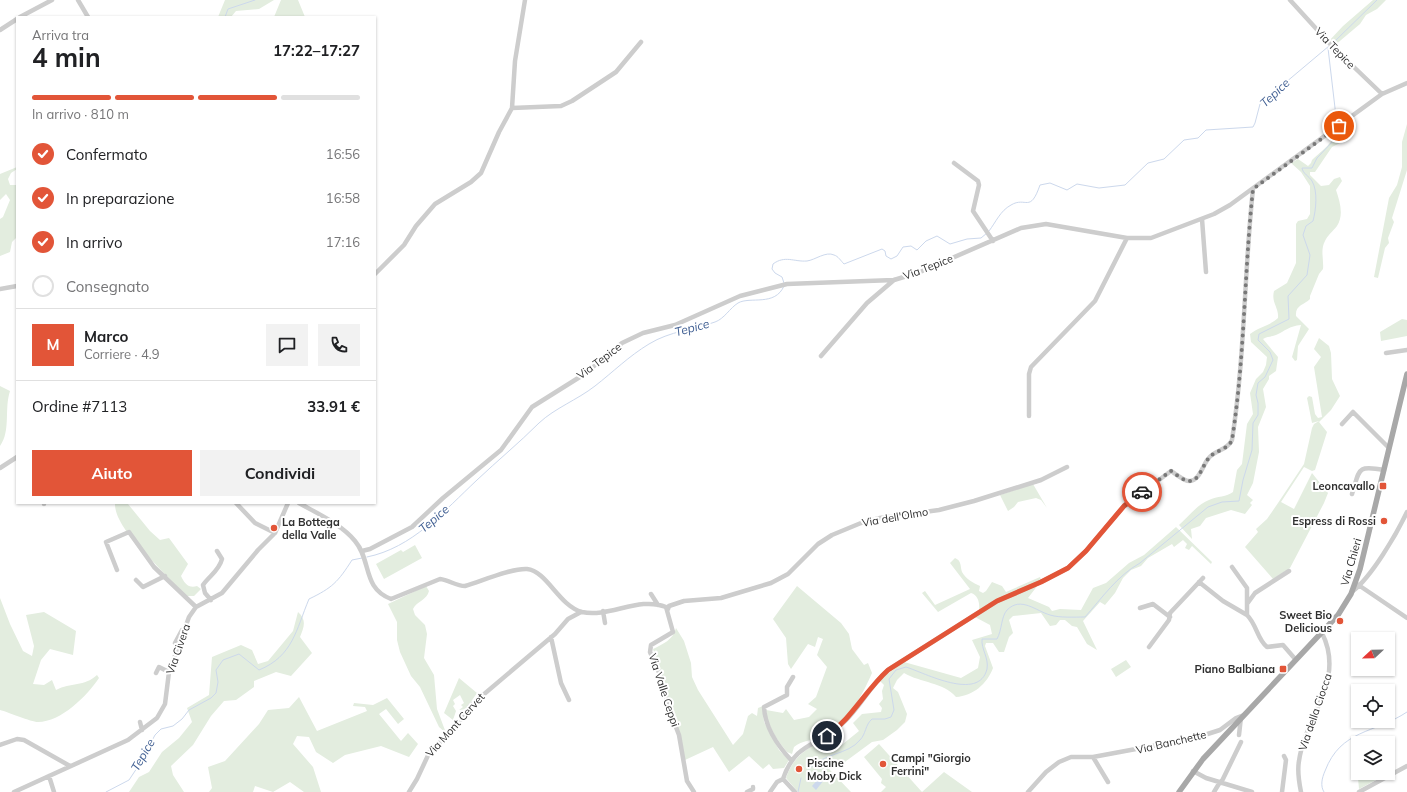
<!DOCTYPE html>
<html lang="it">
<head>
<meta charset="utf-8">
<style>
  body { margin:0; font-family:Mulish,sans-serif; background:#f2f2f2; color:#202124; height:100vh; display:flex; flex-direction:column; font-size:15px; white-space:nowrap }
  * { box-sizing:border-box; margin:0 }
  p { font-size:13px; color:#757577 }
  .icon { flex:none; width:22px; height:22px; fill:none; stroke:currentColor; stroke-width:2; stroke-linecap:round; stroke-linejoin:round }
  .map { position:relative; flex:1; overflow:hidden }
  .sheet { position:absolute; left:16px; top:16px; width:360px; height:488px; display:flex; flex-direction:column; background:#fff; border-radius:0px; box-shadow:0 1px 3px #0004 }
  .sheet>* { flex:none }
  .needle { width:26px; rotate:248deg }
  .buttons { position:absolute; left:1351px; top:632px; display:grid; gap:8px }
  .buttons a { display:grid; place-items:center; width:44px; height:44px; border-radius:0px; background:#fff; box-shadow:0 1px 3px #0004; font-size:20px }
  .pin { position:absolute; display:grid; place-items:center; width:34px; height:34px; color:#fff; margin:-17px; border:2px solid #fff; border-radius:50%; box-shadow:0 1px 4px #0007 }
  .courier { position:absolute; display:grid; place-items:center; width:40px; height:40px; margin:-20px; border:3px solid #e25538; border-radius:50%; background:#fff; color:#222; box-shadow:0 1px 5px #0007 }
  .overview em { font-style:normal; font-weight:700 }
  .overview div { display:flex; flex-direction:column-reverse }
  .overview { display:flex; align-items:center; justify-content:space-between; height:68px; padding:0 16px }
  h1 { font-size:26px; font-weight:700; line-height:30px }
  .bar { display:grid; grid-template-columns:repeat(4,1fr); gap:6px 4px; align-content:center; height:48px; padding:0 16px }
  .bar i { height:5px; border-radius:3px; background:#e0e0e0 }
  .bar .current { background:#e25538 }
  .bar p { grid-column:span 4 }
  .line { display:flex; align-items:center; gap:10px; padding:0 16px; border-top:1px solid #e0e0e0 }
  .line div { flex:1 }
  .round { display:grid; place-items:center; flex:none; width:42px; height:42px; border-radius:0px; background:#f2f2f2 }
  ol { padding:0 16px; list-style:none }
  li { display:flex; align-items:center; gap:12px; height:44px }
  li p { margin-inline-start:auto }
  li .icon { padding:4px; border-radius:50%; background:#e25538; color:#fff; stroke-width:4 }
  li:last-child { color:#757577 }
  li i { width:22px; height:22px; border:2px solid #e0e0e0; border-radius:50% }
  .cta { display:flex; gap:8px; margin-top:auto; padding:8px 16px }
  .cta a { flex:1; height:46px; border-radius:0px; background:#e25538; color:#fff; font-size:16px; font-weight:700; line-height:46px; text-align:center }
  .cta a+a { background:#f2f2f2; color:#202124 }
  .map>svg:first-child { display:block }
  .green { fill:#e3eddf }
  .water { fill:#ccd8ec }
  .lines { fill:none; stroke-linecap:round; stroke-linejoin:round }
  .stream { stroke:#ccd8ec; stroke-width:1 }
  .minor { stroke:#cdcdcd; stroke-width:4.5 }
  .major { stroke:#a8a8a8; stroke-width:5.5 }
  .done { stroke:#787878; stroke-width:4; stroke-dasharray:0 7.2 }
  .route { stroke:#e25538; stroke-width:5 }
  .poi-dot { fill:#e25538; stroke:#fff; stroke-width:1.5 }
  .labels { text-anchor:middle; stroke-width:4; stroke-linejoin:round; paint-order:stroke }
  .street-label { font-size:11px; fill:#303030; stroke:#fff }
  .poi-label { font-size:11px; font-weight:bold; fill:#303030; stroke:#fff; text-anchor:end }
  .water-label { font-size:12px; font-style:italic; fill:#3f5e92; stroke:#fff }
</style>
</head>
<body>
<div class="map">
<svg width="1407" height="792" viewBox="0 0 1407 792">
  <rect width="100%" height="100%" fill="#fff"/>
  <!-- green -->
  <path class="green" d="M225 0H274L259 9 236 11 231 17H218Z
    M281 0H298L305 17H274Z
    M1373 0H1386L1377 9 1366 15 1360 24 1334 46 1328 42 1343 26Z
    M1407 124V170L1392 218 1394 222 1388 238 1389 243 1385 248 1378 278 1374 277 1389 198 1397 185 1402 167V142Z
    M1343 126 1348 133 1339 142 1340 143 1332 147 1315 172H1310V175L1321 186 1329 185 1334 179 1340 177 1342 181 1336 190C1340 202 1344 215 1337 226 1333 231 1327 236 1325 241 1320 250 1324 260 1323 269L1319 274 1310 296V299C1304 305 1295 305 1296 316L1309 329 1298 346 1297 360 1295 361 1292 357 1301 325C1289 326 1285 331 1276 335 1271 337 1268 336 1263 339L1278 357 1276 371 1269 376V379L1263 389 1266 407 1258 427 1259 452 1253 483 1247 495 1253 500 1250 503 1252 505 1245 514 1231 510 1206 518 1200 526 1191 529 1192 539 1179 525C1188 517 1198 504 1209 500 1217 496 1227 497 1233 492L1237 470 1242 464 1247 424 1253 414 1250 393 1256 379 1263 372 1266 365 1267 357 1251 342 1250 334C1259 327 1271 325 1278 318 1279 307 1271 303 1274 291L1287 283 1296 263V224L1298 221 1307 219 1310 214V186L1301 172 1291 163 1298 159 1308 166 1311 163 1312 160C1319 153 1334 143 1335 132Z
    M17 167V169L11 173 8 179 10 185H17V237L12 242 10 252 0 256V219L3 217 10 200 6 194 0 200V174Z
    M1402 319 1407 320V336L1381 341 1380 332Z
    M1319 338 1329 346 1331 353 1332 379 1340 396 1331 410 1319 422 1327 432 1315 470 1312 471 1304 467 1281 502 1294 509 1312 473 1328 493 1324 503 1290 568 1273 579 1245 547 1258 532 1256 529 1267 519 1278 503 1304 464 1312 428 1314 424 1319 421 1312 423 1307 398 1309 396 1312 397 1315 414 1318 418 1322 417 1314 367 1321 357 1314 349Z
    M0 386 10 391C4 409 11 431 0 446Z
    M1033 484 1047 508 1041 500 1036 498 1018 502 1014 507 1008 511 1000 495Z
    M115 503 128 504 150 531 160 540 169 538 188 564 181 576C184 583 189 589 197 586L201 589 194 596H185L146 554 141 552C133 539 114 519 115 503Z
    M1176 527 1212 562 1211 564 1192 546 1189 550 1185 548 1187 544 1183 540 1174 547 1172 544 1148 558 1141 566 1131 570 1123 578 1115 593 1105 605 1100 602 1083 621 1097 650 1087 644 1077 627 1072 626 1065 620H1060L1056 625 1050 626 1041 613 1013 616 1009 620 1013 633 1009 637 1004 652H999L993 643H986L985 646 993 668C987 684 973 696 956 697 943 682 921 683 904 673L897 680 893 688 898 692 907 714 905 722 897 730 883 740 872 742 838 767 834 764 829 765 828 768 851 792H798L786 778C793 758 803 751 821 741L825 745 831 743 838 748 859 731 853 723 862 714 881 712 882 708 879 704 883 699 882 691 884 685 879 680 904 662 961 678 978 668 980 657 972 640 992 634 990 625 975 617 998 602 1038 585 1028 598 1049 607 1052 611 1060 609 1081 610 1093 588 1106 583 1129 563 1144 555Z
    M415 545 422 558 384 579 376 564 401 550 403 552Z
    M955 558C962 561 960 566 962 572 966 579 973 583 980 586L979 591 983 593 986 591 992 582 1002 586 1006 592 1040 577 1041 580 979 610C980 603 978 595 971 593L938 612 922 593 925 591 935 605 970 589 950 563Z
    M426 586 429 591C427 600 417 601 413 609L415 615 425 625 427 634 424 658 434 675 437 709 446 733 439 727 420 687 411 676 400 652 397 640V622L388 604Z
    M797 586 841 623 849 634 852 649 864 665 868 663 872 673C861 698 848 722 823 736 813 741 802 740 794 747L792 754 787 752C777 740 767 725 766 710L783 713 786 709 794 720 809 717 817 709 808 704 816 697 827 667 817 655 823 639 818 637 815 647 808 644 791 669 788 664 786 638 773 619Z
    M0 598 10 624 23 651 32 656 34 646 26 615 44 612 76 631 73 655 50 649 41 660 33 684 44 685 52 680 56 690C71 682 84 687 97 675L99 678C87 696 61 722 38 722 31 722 8 712 0 710Z
    M298 612C307 620 304 627 300 637L312 653 291 676 276 672 254 681V687L236 700 224 701 211 716 193 745 171 766 173 775 184 792H129L139 777 149 772 162 752 179 738 192 722 187 708 209 695 212 657 241 645 252 650 258 664 268 661 293 631Z
    M676 628 684 641 691 663 692 677 698 690 733 745 743 734 748 716 752 713 757 716 758 708 763 706 764 722 779 750 789 760 784 768 773 769 769 764 763 769 749 756 729 772 713 747 685 760 665 685 653 649C663 644 673 640 676 628Z
    M1126 660 1131 667 1116 677 1111 669Z
    M459 678 477 693 466 709 459 710 463 707 461 705 464 703 460 695 453 700 455 704 453 706 456 711 453 720 444 713Z
    M299 697 317 731 367 711 365 707 353 706 354 703 373 705 387 698 404 719 398 724 386 709 379 714 401 741 408 733 418 744 409 757 381 746 345 755 333 763 316 752 309 737 297 736 293 744 313 767 321 792H304L290 782 273 792 255 786 253 792H209L212 788 208 767 225 761 259 724 268 710 289 708Z
    M1367 740 1368 743H1358V773H1374L1376 780 1359 789 1355 744Z
    M879 744 922 792 944 772 972 792H881L886 787 881 783 882 779 864 757Z"/>
  <!-- water -->
  <path class="water" d="M820 777 824 780 816 790 812 786Z"/>
  <g class="lines">
    <!-- stream -->
    <path class="stream" d="M225 17 228 9 255 0
      M1332 44 1377 0
      M1328 48 1337 125
      M989 231C996 222 1000 211 1011 205 1026 196 1030 214 1040 185L1050 183 1067 190 1077 184 1099 188 1125 185 1148 163 1164 159 1184 140 1198 138 1206 130 1253 127 1255 123 1260 104 1329 46
      M784 283 782 277 775 273 772 269 773 264C785 255 794 262 807 261 815 260 826 251 834 255 838 256 841 261 844 264L882 249 885 251 886 256 891 259 897 256 903 247 911 246 917 250 926 241 937 236 950 244 967 239 981 238 987 233
      M367 557C412 548 444 511 477 480 497 461 519 443 539 423 555 408 577 400 595 386 613 372 629 356 649 344 670 331 693 330 715 322 724 319 730 308 738 303 750 296 775 307 784 286
      M809 769C823 753 848 755 860 740 866 734 865 725 872 719H885L891 717 894 710 889 679 896 670 906 667C925 673 979 702 987 669 989 658 981 649 982 639H997C1002 630 1001 617 1007 610 1021 596 1036 611 1050 615 1060 618 1074 617 1085 617 1102 598 1117 576 1140 563L1208 507 1222 502 1239 501 1243 480 1252 450 1253 423 1258 415V403L1256 395 1258 383 1265 377 1273 360 1270 352 1258 340 1259 334 1289 319 1288 296 1307 275 1310 255 1303 235 1306 226 1313 221C1316 210 1318 191 1312 181 1309 176 1303 174 1302 168H1312L1317 158 1335 139 1337 130
      M106 792 129 780 139 765 155 735 161 729 173 726 182 719 189 710 211 698 216 693 218 682 216 670 223 660 239 654 259 670C293 656 296 630 309 599 332 588 338 582 352 560L362 558
      M798 792 801 778
      M1324 792C1320 786 1322 778 1325 771 1341 729 1374 734 1407 712"/>
    <!-- minor -->
    <path class="minor" d="M78 0 88 17
      M1290 0 1332 46 1382 94
      M20 17 52 0
      M0 30 17 19
      M512 108 561 106 572 101 616 72 641 42
      M954 163 978 181 979 185 973 211 993 241
      M1202 219 1206 272
      M375 274 404 245 416 226 435 204 471 182 481 173 499 132 512 108 515 61 525 0
      M0 289 17 286
      M1386 353 1407 350
      M821 356 867 303 894 280
      M1029 416V374L1031 367 1095 301 1127 238
      M1342 424 1353 412 1389 448
      M0 468 17 457
      M1352 494C1360 469 1356 465 1384 470
      M236 503 255 523 275 533
      M299 503C318 514 341 524 355 541 372 561 362 588 391 599L440 579C449 580 456 586 465 586 482 581 511 568 527 569 547 571 559 606 582 612 609 618 639 596 666 607L673 632 651 645 650 652 661 677 669 709 679 735 687 781 694 792
      M44 504V503
      M362 551 370 549 412 527 443 498 501 450 532 407 583 375 622 343 643 333 675 325 740 296 787 284 894 280 920 272 1021 228 1046 224 1127 238H1151L1214 214 1230 205 1382 94 1407 83
      M1232 567 1247 588V615C1257 625 1257 639 1267 647L1283 645 1296 660
      M117 570 106 542 129 532 154 567 196 607
      M136 580 143 587 165 576
      M1199 582 1223 601 1247 615
      M1357 584 1407 618
      M1353 591C1372 576 1396 535 1407 512
      M651 594 658 605
      M211 600 205 593 203 585C209 576 219 571 222 559L217 551
      M1247 604 1255 593 1289 571
      M1140 608 1153 604 1170 617
      M668 609 669 606 684 601 721 598 771 583 788 574 818 544 832 535 861 523 880 518 939 510 974 501 1041 480 1067 467
      M603 611 605 623
      M551 637 561 683 569 700
      M175 643 182 630
      M1149 647 1169 620 1170 613 1203 578
      M156 673 159 667 169 672
      M140 722 142 730
      M1239 735 1241 717
      M0 745 17 739 24 740 70 766
      M1093 757 1108 782
      M791 760C777 745 765 728 764 707L787 695V687L793 677
      M1193 771 1206 778 1252 792
      M49 776 54 792
      M783 779C796 740 820 747 844 722 861 706 869 687 888 670L997 601 1041 582 1068 568 1086 551 1124 506 1171 471C1176 474 1185 482 1190 481 1199 481 1203 465 1208 459 1214 450 1227 451 1232 440 1245 357 1244 273 1253 189
      M1221 783 1241 742
      M14 792 128 740 157 718 165 704 169 672 189 617 196 607 222 593 258 550 275 533 288 503
      M409 792 417 779 431 749 452 733 470 706 555 634 568 619 581 612
      M747 792 753 789V787
      M770 792 777 782 783 779 795 792
      M1028 792 1046 772 1059 762 1071 757H1093L1195 738 1220 730 1236 718 1244 715
      M1214 792 1220 782
      M1282 792 1286 760 1284 756
      M1301 792C1299 782 1297 771 1299 761 1305 716 1346 681 1322 633
      M1359 792 1407 766"/>
    <!-- major -->
    <path class="major" d="M1179 792 1203 759 1338 615 1351 594 1360 569 1407 374"/>
  </g>
  <g class="lines">
    <!-- done -->
    <path class="done" d="M1142 492 1171 471C1176 474 1185 482 1190 481 1199 481 1203 465 1208 459 1214 450 1227 451 1232 440 1245 357 1244 273 1253 189L1339 126"/>
    <!-- route -->
    <path class="route" d="M827 736C852 718 865 691 888 670L997 601 1041 582 1068 568 1086 551 1124 506 1142 492"/>
  </g>
  <!-- markers -->
  <g class="poi-dot">
    <rect x="1379" y="482" width="8" height="8" rx="2"/>
    <circle cx="1384" cy="521" r="4"/>
    <circle cx="274" cy="528" r="4"/>
    <circle cx="1340" cy="621" r="4"/>
    <rect x="1279" y="665" width="8" height="8" rx="2"/>
    <circle cx="883" cy="764" r="4"/>
    <circle cx="799" cy="769" r="4"/>
  </g>
  <g class="labels">
    <!-- street labels -->
    <g class="street-label">
      <text transform="translate(1335 48) rotate(46)" y="4">Via Tepice</text>
      <text transform="translate(928 267) rotate(-21)" y="4">Via Tepice</text>
      <text transform="translate(599 361) rotate(-37)" y="4">Via Tepice</text>
      <text transform="translate(895 517) rotate(-10)" y="4">Via dell'Olmo</text>
      <text transform="translate(1351 562) rotate(-74)" y="4">Via Chieri</text>
      <text transform="translate(178 649) rotate(-71)" y="4">Via Civera</text>
      <text transform="translate(664 690) rotate(72)" y="4">Via Valle Ceppi</text>
      <text transform="translate(1315 712) rotate(-71)" y="4">Via della Ciocca</text>
      <text transform="translate(455 725) rotate(-48)" y="4">Via Mont Cervet</text>
      <text transform="translate(1171 742) rotate(-13)" y="4">Via Banchette</text>
    </g>
    <!-- poi labels -->
    <g class="poi-label">
      <text x="1375" y="490">Leoncavallo</text>
      <text x="1376" y="525">Espress di Rossi</text>
      <text x="282" y="526" text-anchor="start">La Bottega<tspan x="282" dy="13">della Valle</tspan></text>
      <text x="1332" y="619">Sweet Bio<tspan x="1332" dy="13">Delicious</tspan></text>
      <text x="1275" y="673">Piano Balbiana</text>
      <text x="891" y="762" text-anchor="start">Campi "Giorgio<tspan x="891" dy="13">Ferrini"</tspan></text>
      <text x="807" y="767" text-anchor="start">Piscine<tspan x="807" dy="13">Moby Dick</tspan></text>
    </g>
    <!-- water labels -->
    <g class="water-label">
      <text transform="translate(1275 93) rotate(-43)" y="4">Tepice</text>
      <text transform="translate(692 328) rotate(-15)" y="4">Tepice</text>
      <text transform="translate(434 519) rotate(-41)" y="4">Tepice</text>
      <text transform="translate(143 755) rotate(-60)" y="4">Tepice</text>
    </g>
  </g>
</svg>
<div class="buttons">
<a><svg class="needle" viewBox="-14 -14 28 28"><path d="M0-13l5 13h-10z" fill="#e53935"/><path d="M0 13l5-13h-10z" fill="#757577"/></svg></a>
<a><svg class="icon" aria-label="locate" viewBox="0 0 24 24"><circle cx="12" cy="12" r="6"/><path d="M12 2v4M12 18v4M2 12h4M18 12h4"/></svg></a>
<a><svg class="icon" aria-label="layers" viewBox="0 0 24 24"><path d="M12 4l9 5-9 5-9-5zM3 14l9 5 9-5"/></svg></a>
</div>
<div class="pin" style="left:1339px;top:126px;background:#ea580c"><svg class="icon" aria-label="bag" viewBox="0 0 24 24"><path d="M5 8h14l-1 12H6zM9 8a3 3 0 0 1 6 0"/></svg></div>
<div class="pin" style="left:827px;top:736px;background:#1f2937"><svg class="icon" aria-label="home" viewBox="0 0 24 24"><path d="M3 11l9-7 9 7M6 9v11h12V9"/></svg></div>
<div class="courier" style="left:1142px;top:492px"><svg class="icon" aria-label="car" viewBox="0 0 24 24"><path d="M5 17H2v-5l4-1 3-4h7l3 4 3 1v5h-3M9 17h6M6 11h13"/><circle cx="7" cy="17" r="2"/><circle cx="17" cy="17" r="2"/></svg></div>
<section class="sheet">
<div class="overview"><div><h1>4 min</h1><p>Arriva tra</p></div><em>17:22–17:27</em></div>
<div class="bar"><i class="current"></i><i class="current"></i><i class="current"></i><i></i><p>In arrivo · 810 m</p></div>
<ol>
<li><svg class="icon" aria-label="check" viewBox="0 0 24 24"><path d="M5 12l5 5 9-10"/></svg>Confermato<p>16:56</p></li>
<li><svg class="icon" aria-label="check" viewBox="0 0 24 24"><path d="M5 12l5 5 9-10"/></svg>In preparazione<p>16:58</p></li>
<li><svg class="icon" aria-label="check" viewBox="0 0 24 24"><path d="M5 12l5 5 9-10"/></svg>In arrivo<p>17:16</p></li>
<li><i></i>Consegnato</li>
</ol>
<div class="line" style="height:72px"><b class="round" style="background:#e25538;color:#fff">M</b><div><b>Marco</b><p>Corriere · 4.9</p></div><a class="round"><svg class="icon" aria-label="chat" viewBox="0 0 24 24"><path d="M4 5h16v11H9l-5 4z"/></svg></a><a class="round"><svg class="icon" aria-label="phone" viewBox="0 0 24 24"><path d="M5 4h4l2 5-3 2q2 4 5 5l2-3 5 2v4C11 20 4 13 5 4z"/></svg></a></div>
<div class="line" style="height:52px"><div>Ordine #7113</div><b>33.91 €</b></div>
<div class="cta"><a>Aiuto</a><a>Condividi</a></div>
</section>
</div>
</body>
</html>
